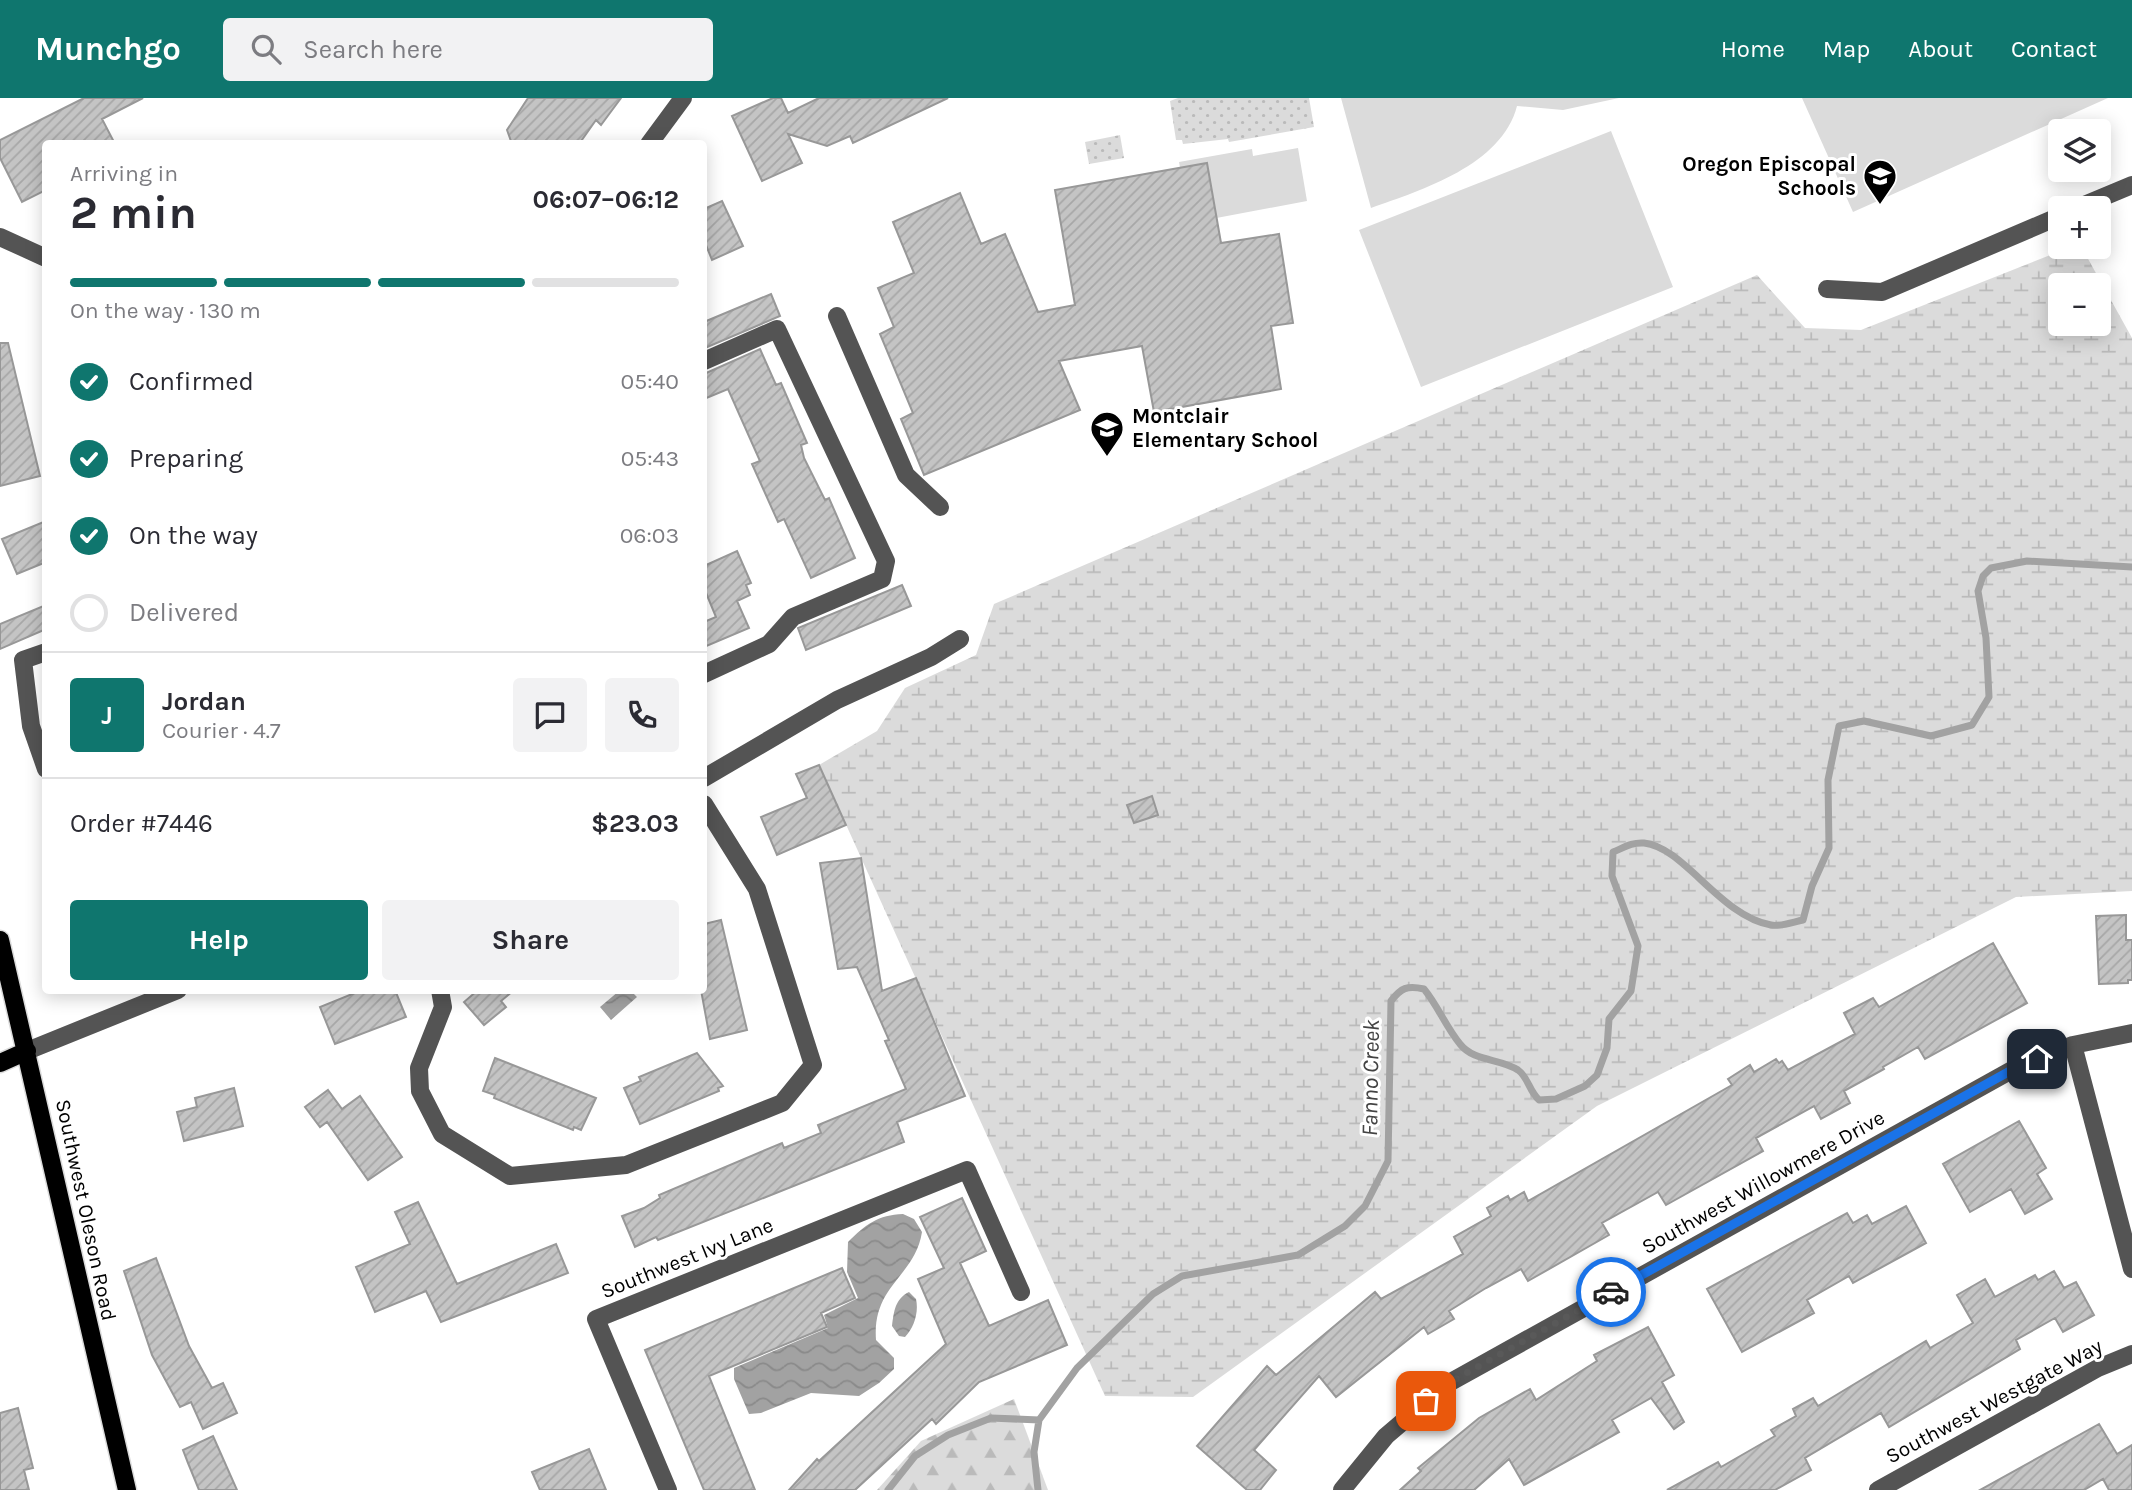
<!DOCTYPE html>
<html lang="en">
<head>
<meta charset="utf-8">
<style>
  body { margin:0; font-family:Karla,sans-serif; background:#f2f2f3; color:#2b2b33; height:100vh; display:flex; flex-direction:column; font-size:26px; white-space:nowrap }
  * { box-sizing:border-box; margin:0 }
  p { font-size:23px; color:#7c7c81 }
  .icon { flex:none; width:38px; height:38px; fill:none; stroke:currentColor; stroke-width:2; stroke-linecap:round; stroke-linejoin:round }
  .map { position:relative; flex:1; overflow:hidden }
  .panel { position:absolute; left:42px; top:42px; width:665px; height:854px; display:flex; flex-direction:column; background:#fff; border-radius:7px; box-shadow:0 4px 18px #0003 }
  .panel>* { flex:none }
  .tools { position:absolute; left:2048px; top:21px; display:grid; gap:14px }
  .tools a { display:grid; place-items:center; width:63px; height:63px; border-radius:7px; background:#fff; box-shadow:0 4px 18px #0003; font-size:35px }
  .pin { position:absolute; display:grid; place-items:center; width:60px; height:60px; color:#fff; margin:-30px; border-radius:14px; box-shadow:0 4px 10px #0006 }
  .courier { position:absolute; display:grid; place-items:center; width:70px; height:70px; margin:-35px; border:5px solid #1a73e8; border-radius:50%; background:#fff; color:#222; box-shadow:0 2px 9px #0007 }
  .overview em { font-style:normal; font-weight:700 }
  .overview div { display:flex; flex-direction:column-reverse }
  .overview { display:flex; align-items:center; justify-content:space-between; height:119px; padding:0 28px }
  h1 { font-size:46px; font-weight:700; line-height:52px }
  .bar { display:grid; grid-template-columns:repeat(4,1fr); gap:10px 7px; align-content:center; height:84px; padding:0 28px }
  .bar i { height:9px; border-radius:5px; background:#e1e1e2 }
  .bar .on { background:#0f766e }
  .bar p { grid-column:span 4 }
  .line { display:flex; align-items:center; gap:18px; padding:0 28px; border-top:2px solid #e1e1e2 }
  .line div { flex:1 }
  .round { display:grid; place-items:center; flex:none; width:74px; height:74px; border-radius:7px; background:#f2f2f3 }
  ol { padding:0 28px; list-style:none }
  li { display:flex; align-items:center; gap:21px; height:77px }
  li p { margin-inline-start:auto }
  li .icon { padding:7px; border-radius:50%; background:#0f766e; color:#fff; stroke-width:4 }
  li:last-child { color:#7c7c81 }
  li i { width:38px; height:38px; border:4px solid #e1e1e2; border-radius:50% }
  .cta { display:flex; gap:14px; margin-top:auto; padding:14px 28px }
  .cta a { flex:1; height:80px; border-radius:7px; background:#0f766e; color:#fff; font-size:28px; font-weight:700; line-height:80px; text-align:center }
  .cta a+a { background:#f2f2f3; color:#2b2b33 }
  header { display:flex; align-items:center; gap:42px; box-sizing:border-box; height:98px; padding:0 35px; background:#0f766e; color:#fff }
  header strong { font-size:33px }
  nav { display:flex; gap:38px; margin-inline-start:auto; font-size:24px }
  .search { width:490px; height:63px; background:#f2f2f3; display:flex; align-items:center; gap:18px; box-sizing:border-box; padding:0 24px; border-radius:7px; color:#7c7c81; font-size:26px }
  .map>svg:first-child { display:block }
  .green { fill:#dbdbdb }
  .forest { fill:url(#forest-firs) }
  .wetland { fill:url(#wetland-marsh); fill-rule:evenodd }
  .park { fill:url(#park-dots) }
  .water { fill:url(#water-waves) }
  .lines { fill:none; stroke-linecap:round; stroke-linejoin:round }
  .stream { stroke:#a2a2a2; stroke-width:7 }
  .building { fill:url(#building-hatch); stroke:#989898; stroke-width:2 }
  .major-casing { stroke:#dbdbdb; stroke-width:21 }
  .minor { stroke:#545454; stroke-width:18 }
  .major { stroke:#000; stroke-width:18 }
  .done { stroke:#595959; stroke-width:7; stroke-dasharray:0 12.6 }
  .route { stroke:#1a73e8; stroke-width:9 }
  .labels { text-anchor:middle; stroke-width:6; stroke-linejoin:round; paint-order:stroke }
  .poi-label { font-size:21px; font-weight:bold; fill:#000; stroke:#fff; text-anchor:end }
  .street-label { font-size:21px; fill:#000; stroke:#fff }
  .water-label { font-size:23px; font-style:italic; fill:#434343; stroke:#fff }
</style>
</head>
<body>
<header>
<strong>Munchgo</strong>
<div class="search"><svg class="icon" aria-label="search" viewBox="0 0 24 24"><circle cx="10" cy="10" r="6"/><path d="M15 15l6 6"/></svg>Search here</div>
<nav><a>Home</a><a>Map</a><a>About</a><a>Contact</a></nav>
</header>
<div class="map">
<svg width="2132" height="1392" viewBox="0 0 2132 1392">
  <defs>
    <pattern id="forest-firs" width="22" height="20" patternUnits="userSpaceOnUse" patternTransform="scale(1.75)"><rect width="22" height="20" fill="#dbdbdb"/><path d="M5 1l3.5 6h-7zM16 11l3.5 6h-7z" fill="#bababa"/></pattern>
    <pattern id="wetland-marsh" width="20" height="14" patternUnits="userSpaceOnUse" patternTransform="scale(1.75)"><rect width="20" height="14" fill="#dbdbdb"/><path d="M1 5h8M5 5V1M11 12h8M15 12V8" fill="none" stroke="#bababa"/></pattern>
    <pattern id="park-dots" width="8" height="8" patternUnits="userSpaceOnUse" patternTransform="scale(1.75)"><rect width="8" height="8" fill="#dbdbdb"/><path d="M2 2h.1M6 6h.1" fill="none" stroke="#bababa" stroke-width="1.8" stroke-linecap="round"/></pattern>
    <pattern id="water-waves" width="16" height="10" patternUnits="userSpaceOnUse" patternTransform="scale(1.75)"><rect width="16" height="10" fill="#a2a2a2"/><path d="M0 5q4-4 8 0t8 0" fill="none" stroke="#8a8a8a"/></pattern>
    <pattern id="building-hatch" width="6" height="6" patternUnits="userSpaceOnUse" patternTransform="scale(1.75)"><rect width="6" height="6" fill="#c4c4c4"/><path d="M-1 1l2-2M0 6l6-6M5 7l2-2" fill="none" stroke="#a7a7a7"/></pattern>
  </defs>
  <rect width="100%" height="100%" fill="#fff"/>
  <!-- green -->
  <path class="green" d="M1341 0H1619L1563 12 1517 8C1502 67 1422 92 1371 110Z
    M1802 0H2108L1853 114Z
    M1611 33 1673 189 1421 289 1359 132Z
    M1298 50 1307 103 1190 125 1179 64 1252 51 1253 58Z"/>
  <!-- forest -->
  <path class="forest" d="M1014 1301 1048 1392H877L921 1343Z"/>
  <!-- wetland -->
  <path class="wetland" d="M2068 150 2087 159 2132 240V793L2016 799 1597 1008 1193 1299 1105 1298 819 667 877 633 905 590 976 557 994 506 1757 177 1805 230 1861 232ZM2060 187H2098V226H2060Z"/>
  <!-- park -->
  <path class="park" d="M1178 0H1309L1314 29 1229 44 1228 41 1183 46 1182 42H1176L1170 3Z
    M1120 37 1124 60 1089 66 1085 44Z"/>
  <!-- water -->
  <path class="water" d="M619 893H631L637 899 611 922 600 909Z
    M903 1116 914 1121 922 1134C915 1179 872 1187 876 1242L894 1260V1271L879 1285 859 1298 811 1295 761 1315 749 1316 734 1281V1270L828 1230 824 1217 858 1200 847 1174 848 1144C866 1126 878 1117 903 1116Z
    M909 1194 916 1201C919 1214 914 1230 905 1239L899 1238 892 1228C894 1213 895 1201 909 1194Z"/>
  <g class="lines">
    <!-- stream -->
    <path class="stream" d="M888 1392 915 1358 948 1337 991 1320 1039 1322
      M1038 1392 1034 1354 1039 1322 1077 1270 1153 1196 1182 1178 1298 1157 1345 1128 1365 1108 1388 1063 1391 903C1401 890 1407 887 1424 891 1438 908 1446 929 1460 946 1474 964 1500 960 1518 972 1528 979 1529 993 1539 1002L1556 1001 1585 988 1597 977 1607 950 1609 921 1631 893 1638 848 1612 778 1613 754C1623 750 1632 744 1644 745 1684 749 1720 818 1771 827 1780 829 1793 824 1803 822L1812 788 1829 750 1828 682 1839 628 1864 623 1931 638 1972 627 1989 599 1986 540 1978 493 1983 478 1991 470 2027 463 2132 469"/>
  </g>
  <!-- building -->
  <path class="building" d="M84 0H143L102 21 115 46H46V92L22 104 0 60V42Z
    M528 0H621L601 27 596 22 579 46H512L507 32Z
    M773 0H781L788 15 819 0H948L853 45 850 38 827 48 788 36 802 65 762 83 732 18Z
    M1207 65 1221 145 1279 136 1293 225 1271 228 1281 291 1154 314 1142 248 1059 263 1080 312 924 377 901 321 913 315 880 236 894 229 878 190 914 175 893 124 960 95 981 146 1005 136 1038 214 1075 207 1055 92Z
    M722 103 743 148 712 162 704 142V111Z
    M771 196 780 218 705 250 704 224Z
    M0 245H8L40 378 0 388Z
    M760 251 776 287 781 285 807 345 801 347 804 360 825 402 829 400 855 460 811 480 784 421 778 424 752 366 760 363 728 291 704 301V276Z
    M46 423V464L17 476 2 441Z
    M737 453 751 485 746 487 750 497 737 503 749 530 704 549V524L716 519 704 490V468Z
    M902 487 911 508 806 552 798 530Z
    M46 507V531L0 551V526Z
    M819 667 846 727 777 757 761 719 807 700 796 676Z
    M1152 698 1158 717 1134 725 1127 707Z
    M861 760 882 893 916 880 965 998 897 1024 904 1044 658 1142 656 1139 635 1149 622 1118 644 1110 660 1100 659 1097 782 1045 784 1050 821 1035 818 1027 906 991 885 943 889 942 857 869 838 871 820 765Z
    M2126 817V842H2132V882H2128V885L2099 886 2096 818Z
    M721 822 747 932 710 941 701 892H704V826Z
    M1993 845 2027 905 1925 961 1918 949 1883 969 1884 971 1844 993 1850 1005 1821 1021 1814 1008 1756 1040 1763 1053 1666 1107 1658 1094 1602 1125 1609 1137 1528 1183 1521 1171 1486 1190 1449 1213 1454 1221 1428 1236 1424 1229 1336 1299 1319 1278 1254 1352 1276 1372 1260 1392H1247L1197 1348 1267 1268 1276 1277 1375 1194 1381 1201 1463 1156 1454 1139 1491 1118 1487 1110 1508 1098 1510 1102 1524 1094 1528 1103 1732 987 1728 981 1750 967 1754 974 1776 961 1779 965 1782 963 1788 972 1855 936 1844 915 1873 900 1879 909Z
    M362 892H395L406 919 335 946 320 909Z
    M478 892H514L501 903 506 909 484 927 464 904Z
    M697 955 723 988 718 990 719 993 640 1026 624 990 641 983 639 979Z
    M495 960 596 1000 581 1032 574 1029 573 1032 494 1000 495 997 483 993Z
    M234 990 243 1028 184 1043 177 1014 197 1009 195 1000Z
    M328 992 342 1011 360 998 402 1059 368 1082 327 1024 320 1029 305 1009Z
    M2019 1023 2046 1070 2037 1076 2052 1101 2025 1116 2011 1091 1970 1114 1943 1066Z
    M962 1100 986 1153 960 1165 989 1228 1048 1202 1067 1247 979 1284 936 1326 932 1321 855 1392H789L817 1361 819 1363 946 1246 918 1181 944 1170 920 1119Z
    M418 1104 457 1186 556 1146 568 1175 441 1224 426 1193 375 1214 356 1169 410 1146 395 1114Z
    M1906 1108 1926 1145 1853 1185 1849 1178 1807 1202 1814 1215 1742 1254 1707 1191 1847 1115 1853 1125 1867 1117 1872 1126Z
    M156 1160 189 1248 212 1290 223 1285 237 1315 203 1331 191 1304 180 1309 152 1257 124 1173Z
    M842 1170 855 1200 821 1215 827 1229 709 1278 755 1392H704L645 1252Z
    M2054 1173 2064 1190 2076 1184 2094 1217 2063 1234 2055 1220 2016 1242 2020 1251 1889 1329 1881 1315 1805 1360 1811 1372 1775 1392H1667L1718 1364 1721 1369 1775 1338 1771 1332 1796 1318 1793 1311 1813 1300 1818 1308 1926 1243 1930 1250 1973 1225 1957 1197 1985 1181 1995 1199 2035 1177 2038 1182Z
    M1648 1229 1674 1277 1662 1284 1684 1324 1674 1331 1651 1300 1612 1322 1619 1334 1524 1387 1509 1361 1474 1392H1400L1421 1373 1418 1370 1479 1320 1530 1291 1536 1302 1597 1263 1594 1257Z
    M18 1310 33 1370 24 1372 29 1392H0V1315Z
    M2099 1326 2117 1356 2132 1347V1392H2109L2103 1381 2084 1392H1980Z
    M213 1338 237 1392H199L188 1365 183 1352Z
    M589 1351 606 1392H540L532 1374Z"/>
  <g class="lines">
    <defs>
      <path id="major" d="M0 842 127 1392
        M0 965 27 953"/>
    </defs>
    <!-- major casing -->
    <use href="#major" class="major-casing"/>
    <!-- minor -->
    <path class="minor" d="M649 46 683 0
      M2077 110 2132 87
      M0 139 46 160
      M1827 191 1882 194 2060 118
      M837 218 906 377 940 409
      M704 263 777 231 886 463 882 481 793 519 769 546 704 576
      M46 554 23 562 31 628 46 671
      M704 680 837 602 931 559 960 541
      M440 892 443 909 419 970 420 993 442 1036 510 1078 626 1067 782 1005 813 967 757 791 704 706
      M2073 947 2132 1171
      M27 953 178 892
      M668 1392 596 1221 967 1072 1021 1194
      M1342 1392 1386 1338 1447 1286 2019 968 2073 947 2132 935
      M1878 1392 2098 1270 2132 1256"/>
    <!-- major -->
    <use href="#major" class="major"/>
  </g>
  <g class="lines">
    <!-- done -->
    <path class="done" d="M1426 1303 1447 1286 1611 1194"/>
    <!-- route -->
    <path class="route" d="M1611 1194 2019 968 2037 961"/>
  </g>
  <!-- icons -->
  <defs>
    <symbol id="school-pin" viewBox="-11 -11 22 30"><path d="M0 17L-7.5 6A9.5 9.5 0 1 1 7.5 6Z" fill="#000" stroke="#fff"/><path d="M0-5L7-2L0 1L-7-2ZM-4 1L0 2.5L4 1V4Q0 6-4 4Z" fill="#fff"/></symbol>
  </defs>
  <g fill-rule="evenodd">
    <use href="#school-pin" x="1861" y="59" width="38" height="52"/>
    <use href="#school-pin" x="1088" y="311" width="38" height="52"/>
  </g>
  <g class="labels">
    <!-- poi labels -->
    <g class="poi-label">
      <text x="1856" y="73">Oregon Episcopal<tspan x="1856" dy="24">Schools</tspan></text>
      <text x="1132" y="325" text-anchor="start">Montclair<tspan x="1132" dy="24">Elementary School</tspan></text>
    </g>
    <!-- street labels -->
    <g class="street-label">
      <text transform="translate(1763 1084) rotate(-29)" y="7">Southwest Willowmere Drive</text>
      <text transform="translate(86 1112) rotate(78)" y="7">Southwest Oleson Road</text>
      <text transform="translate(687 1160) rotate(-22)" y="7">Southwest Ivy Lane</text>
      <text transform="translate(1994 1303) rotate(-28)" y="7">Southwest Westgate Way</text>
    </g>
    <!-- water labels -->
    <g class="water-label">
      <text transform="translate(1370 980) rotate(-89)" y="8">Fanno Creek</text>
    </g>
  </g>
</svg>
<div class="tools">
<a><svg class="icon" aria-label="layers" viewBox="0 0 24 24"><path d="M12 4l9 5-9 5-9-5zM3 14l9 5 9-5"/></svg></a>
<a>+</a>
<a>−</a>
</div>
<div class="pin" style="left:1426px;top:1303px;background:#ea580c"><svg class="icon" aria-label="bag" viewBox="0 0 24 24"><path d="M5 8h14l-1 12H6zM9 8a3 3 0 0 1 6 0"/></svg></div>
<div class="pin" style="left:2037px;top:961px;background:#1f2937"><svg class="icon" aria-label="home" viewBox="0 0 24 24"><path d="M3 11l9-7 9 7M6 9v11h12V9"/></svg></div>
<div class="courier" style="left:1611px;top:1194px"><svg class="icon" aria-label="car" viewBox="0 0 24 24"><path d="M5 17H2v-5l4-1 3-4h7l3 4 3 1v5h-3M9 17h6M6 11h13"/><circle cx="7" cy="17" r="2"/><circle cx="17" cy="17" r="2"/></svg></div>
<section class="panel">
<div class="overview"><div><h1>2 min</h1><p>Arriving in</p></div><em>06:07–06:12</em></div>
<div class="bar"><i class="on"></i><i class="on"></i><i class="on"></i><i></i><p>On the way · 130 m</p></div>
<ol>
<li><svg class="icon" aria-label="check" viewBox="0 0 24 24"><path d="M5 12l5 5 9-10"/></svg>Confirmed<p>05:40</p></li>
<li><svg class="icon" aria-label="check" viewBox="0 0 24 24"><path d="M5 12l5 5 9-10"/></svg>Preparing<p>05:43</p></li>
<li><svg class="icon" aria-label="check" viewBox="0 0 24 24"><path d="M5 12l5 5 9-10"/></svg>On the way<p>06:03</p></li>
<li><i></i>Delivered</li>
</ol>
<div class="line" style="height:126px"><b class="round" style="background:#0f766e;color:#fff">J</b><div><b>Jordan</b><p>Courier · 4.7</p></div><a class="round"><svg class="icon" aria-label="chat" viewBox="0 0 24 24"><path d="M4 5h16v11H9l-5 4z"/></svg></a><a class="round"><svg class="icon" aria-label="phone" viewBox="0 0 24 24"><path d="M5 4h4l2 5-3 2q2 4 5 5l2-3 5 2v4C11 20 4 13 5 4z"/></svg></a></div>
<div class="line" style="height:91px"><div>Order #7446</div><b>$23.03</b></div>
<div class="cta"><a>Help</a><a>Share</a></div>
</section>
</div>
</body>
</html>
